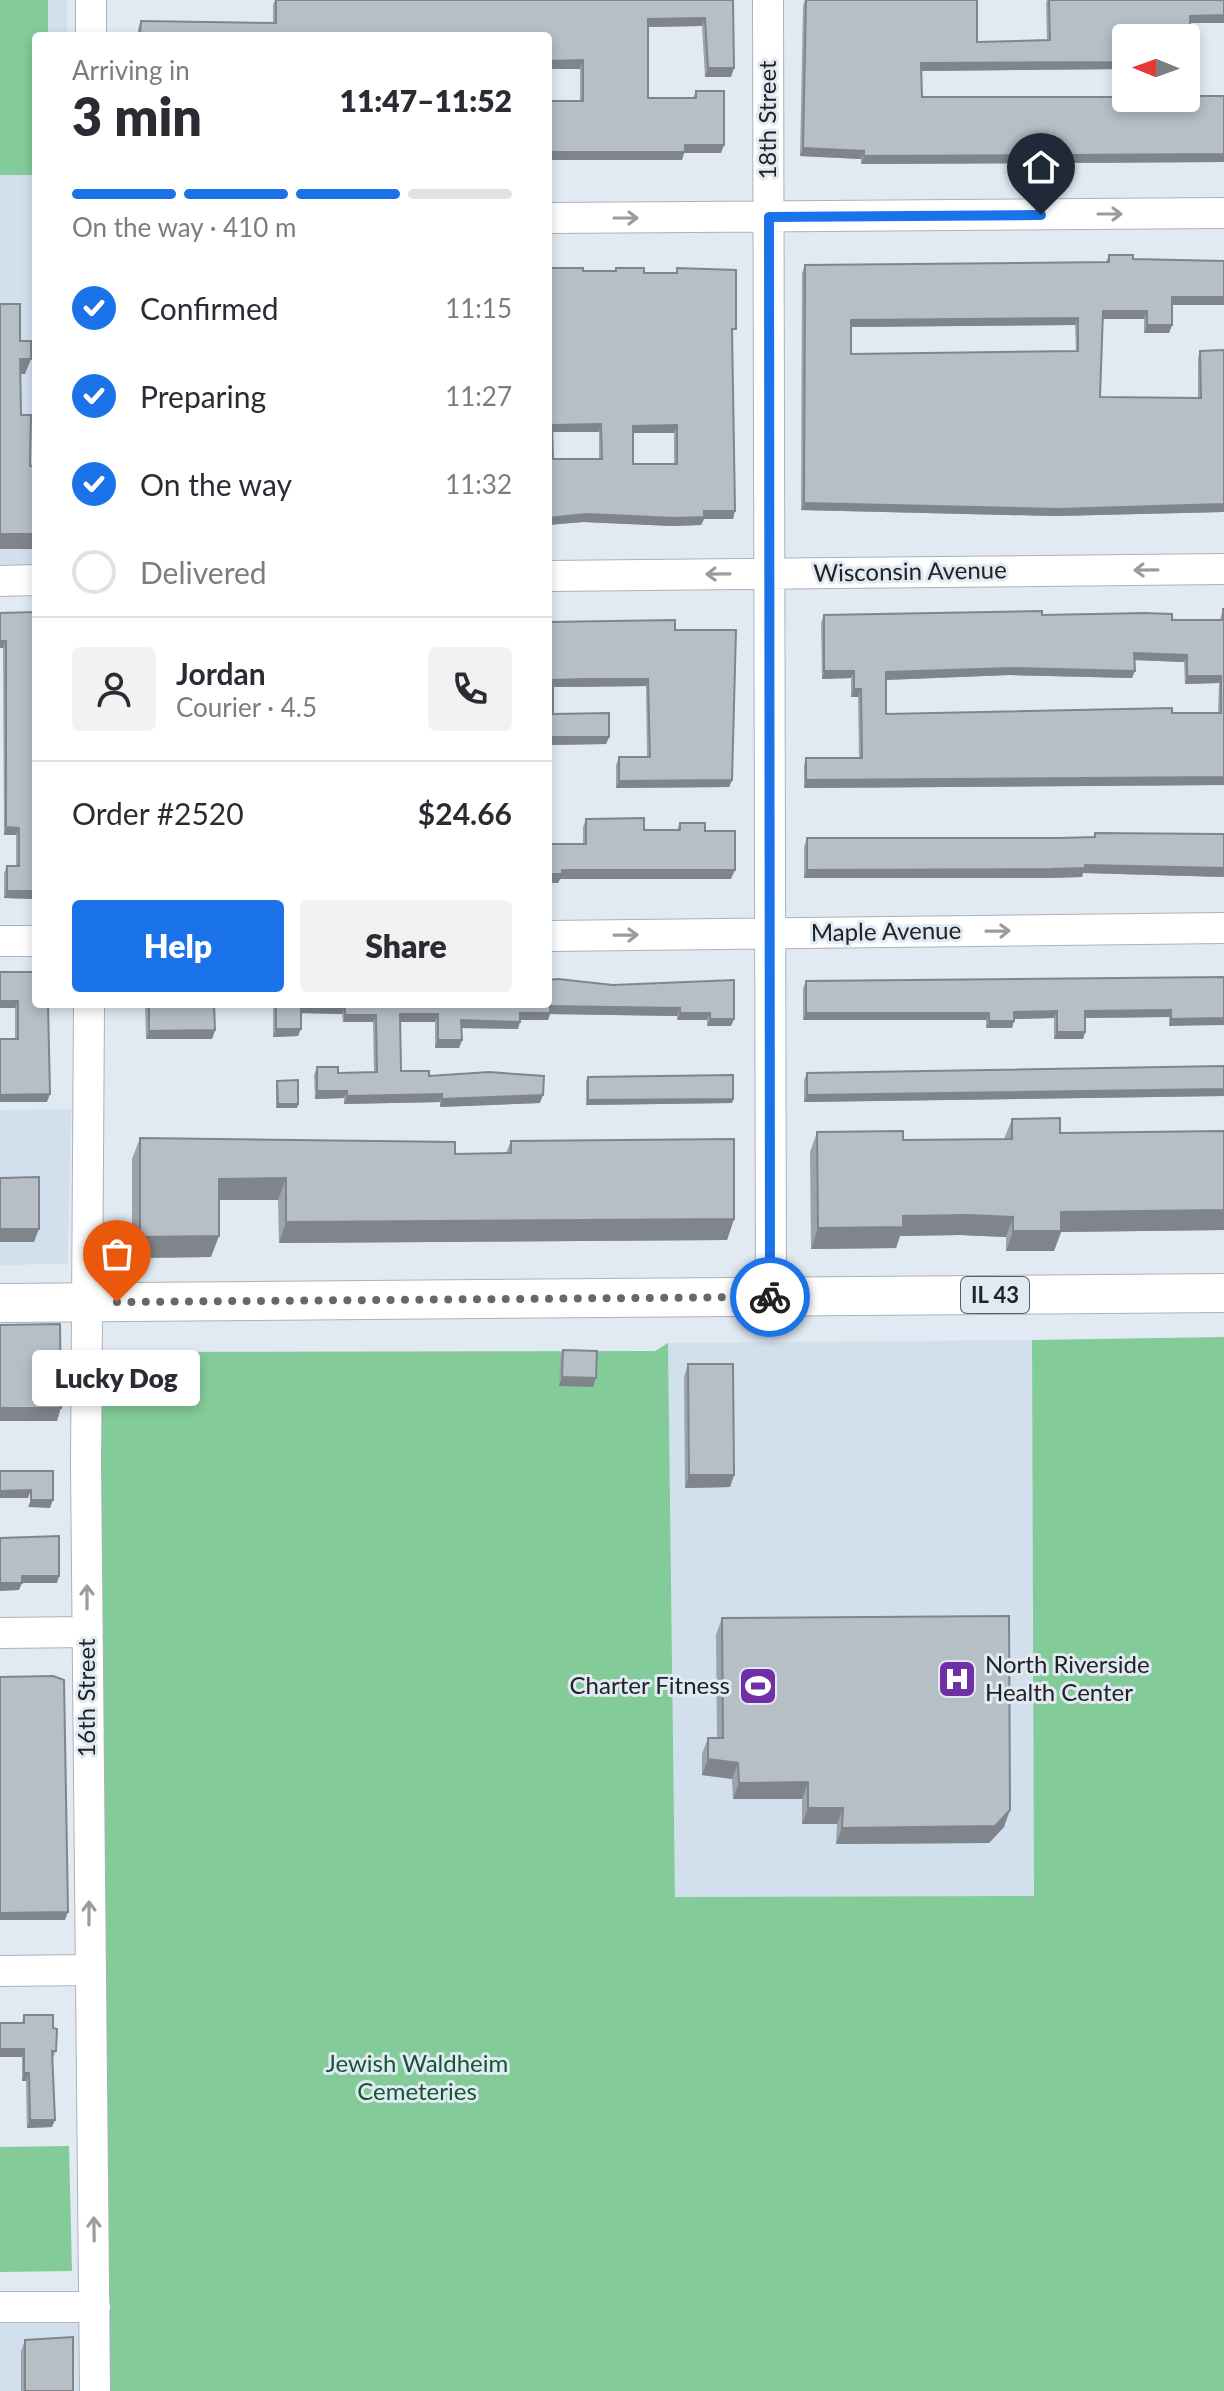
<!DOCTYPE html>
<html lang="en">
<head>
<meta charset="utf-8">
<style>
  body { margin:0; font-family:Lato,sans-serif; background:#f2f2f3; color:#2b2b33; height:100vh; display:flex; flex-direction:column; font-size:30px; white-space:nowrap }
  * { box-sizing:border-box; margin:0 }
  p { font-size:26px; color:#7c7c81 }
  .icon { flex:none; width:44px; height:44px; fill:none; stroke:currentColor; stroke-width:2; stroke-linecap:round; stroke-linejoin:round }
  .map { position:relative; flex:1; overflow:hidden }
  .side { position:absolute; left:32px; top:32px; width:520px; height:976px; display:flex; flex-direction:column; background:#fff; border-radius:8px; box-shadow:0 4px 12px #0003 }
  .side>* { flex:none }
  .needle { width:52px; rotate:271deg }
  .buttons { position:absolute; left:1112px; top:24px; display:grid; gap:16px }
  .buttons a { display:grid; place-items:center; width:88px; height:88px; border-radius:8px; background:#fff; box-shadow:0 4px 12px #0003; font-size:40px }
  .pin { position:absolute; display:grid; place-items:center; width:68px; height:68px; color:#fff; margin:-82px -34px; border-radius:50% 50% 50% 0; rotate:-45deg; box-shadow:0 0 8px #0007 }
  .pin .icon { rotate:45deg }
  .courier { position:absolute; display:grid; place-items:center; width:80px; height:80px; margin:-40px; border:6px solid #1a73e8; border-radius:50%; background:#fff; color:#222; box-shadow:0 2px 10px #0007 }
  .bubble { position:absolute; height:56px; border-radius:8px; background:#fff; box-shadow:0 4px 12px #0003; font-size:26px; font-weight:800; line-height:56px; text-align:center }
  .overview em { font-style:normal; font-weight:800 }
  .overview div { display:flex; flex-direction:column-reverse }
  .overview { display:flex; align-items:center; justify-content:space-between; height:136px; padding:0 40px }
  h1 { font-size:52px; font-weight:800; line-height:60px }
  .bar { display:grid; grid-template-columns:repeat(4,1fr); gap:12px 8px; align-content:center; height:96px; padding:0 40px }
  .bar i { height:10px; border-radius:6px; background:#e1e1e2 }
  .bar .active { background:#1a73e8 }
  .bar p { grid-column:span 4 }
  .line { display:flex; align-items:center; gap:20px; padding:0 40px; border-top:2px solid #e1e1e2 }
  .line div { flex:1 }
  .round { display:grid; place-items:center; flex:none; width:84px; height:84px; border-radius:8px; background:#f2f2f3 }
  ol { padding:0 40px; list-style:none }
  li { display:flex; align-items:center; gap:24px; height:88px }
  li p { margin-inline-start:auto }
  li .icon { padding:8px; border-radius:50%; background:#1a73e8; color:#fff; stroke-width:4 }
  li:last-child { color:#7c7c81 }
  li i { width:44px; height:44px; border:4px solid #e1e1e2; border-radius:50% }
  .button { display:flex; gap:16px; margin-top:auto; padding:16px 40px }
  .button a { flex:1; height:92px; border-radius:8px; background:#1a73e8; color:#fff; font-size:32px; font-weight:800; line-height:92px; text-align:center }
  .button a+a { background:#f2f2f3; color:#2b2b33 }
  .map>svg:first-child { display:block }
  .built { fill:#d2e0ee }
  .green { fill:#84cb9a }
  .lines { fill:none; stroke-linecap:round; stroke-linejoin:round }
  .minor-casing { stroke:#aab2ba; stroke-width:32 }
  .major-casing { stroke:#aab2ba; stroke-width:40 }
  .minor { stroke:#fff; stroke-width:30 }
  .major { stroke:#fff; stroke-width:38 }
  .wall { fill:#9da3aa; fill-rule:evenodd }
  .shaded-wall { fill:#7f858b }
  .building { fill:#b6bec6; stroke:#7f858b; stroke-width:2; fill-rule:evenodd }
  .oneway { stroke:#9b9c9d }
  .done { stroke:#64696d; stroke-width:8; stroke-dasharray:0 14.4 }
  .route { stroke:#1a73e8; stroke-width:10 }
  .labels { text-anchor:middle; stroke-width:6; stroke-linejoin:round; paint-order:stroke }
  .shield { fill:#e1eaf2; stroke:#5a5f63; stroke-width:2 }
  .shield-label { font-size:22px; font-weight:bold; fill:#202326 }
  .street-label { font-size:24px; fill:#202326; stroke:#e1eaf2 }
  .poi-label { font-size:24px; fill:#202326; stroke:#e1eaf2; text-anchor:start }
  .park-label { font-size:24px; fill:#12572f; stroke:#e1eaf2 }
</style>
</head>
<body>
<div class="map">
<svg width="1224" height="2391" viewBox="0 0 1224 2391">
  <rect width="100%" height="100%" fill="#e1eaf2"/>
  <!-- built -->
  <path class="built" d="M0 0H67V36H36V578H0Z
    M71 1109 68 1264 0 1265V1110Z
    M1032 1340 1035 1896 675 1897 668 1343Z
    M106 2321V2391H0V2322Z"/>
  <!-- green -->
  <path class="green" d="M0 0H48V36H36V175H0Z
    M1224 1337V2391H106L98 1352 655 1351 668 1343 675 1897 1034 1896 1032 1340Z
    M69 2146 72 2271 0 2272V2147Z"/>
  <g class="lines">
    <defs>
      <path id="minor" d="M91 0V36
        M768 0 771 1297
        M548 218 1224 213
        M548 576 1224 569
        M0 581 36 580
        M548 936 1224 928
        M0 941H36
        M89 1004 86 1466 95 2391
        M0 1633 87 1632
        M0 1971 89 1970
        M0 2307H95"/>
      <path id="major" d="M0 1303 1224 1293"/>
    </defs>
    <!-- minor casing -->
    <use href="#minor" class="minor-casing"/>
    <!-- major casing -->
    <use href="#major" class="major-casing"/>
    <!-- minor -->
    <use href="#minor" class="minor"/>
    <!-- major -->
    <use href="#major" class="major"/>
  </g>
  <!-- wall -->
  <path class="wall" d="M275 0H733L731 77H705L702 26 648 27V98H693L696 91 721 153H684L682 160 580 101V69H548V36H138V29L141 21 273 23V5Z
    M805 0H977V42L1047 41 1046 3 1047 0H1224L1190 23 1188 68H1186V38H1126V69L921 71 922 97 1224 96V162L861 164V159L800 156 803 6Z
    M1109 255 1133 259 1224 261V305H1172V325L1169 333H1144V319H1102L1100 397 1198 398V359L1200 351 1224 350V512L1055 516 801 510 802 273 805 265 1106 262ZM1075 325 1076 351 851 354V327Z
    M548 268 583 271H615L616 268 644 273H676L677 268 733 337H732L733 519H704L701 525 672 526 583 522 548 525ZM553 432H599V459H553ZM633 433H674V464H633Z
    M1223 609H1224V785L804 788V765L806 758H859L858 697H851V678L822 679 821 623 824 615H1042L1172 620H1220ZM1135 660 1184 662 1185 684 1219 683 1218 713 886 714V680L1009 675 1132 678Z
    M36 612V899L4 898V873L7 866H16V835H4L3 648H0V613Z
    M548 622 675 630 732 780 729 787 616 788V765L619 757H647L646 686 581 687H553V714L609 737 606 744 551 745 549 790Z
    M586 819 644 830H677L680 823 705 831 731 879H560L558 883H548V844H583V827Z
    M1095 833 1224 834V877L1083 873 1082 877 1046 878H804V847L807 838H1059L1094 837Z
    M0 972H36L47 1102H0V1039H15V1008H0Z
    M1224 977 1169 1026V1017L1085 1018V1032L1083 1039H1054V1018L1014 1019 1012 1028H986V1020H803V988L806 981Z
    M734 980 731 1026H707V1020H677V1016L550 1014 548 1020H520L518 1029 462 1028V1040L459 1048H435V1022H400L401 1071 429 1076 540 1103 440 1107V1102L344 1104V1098L315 1099 314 1075 317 1067 338 1073 374 1072 373 1022H343L342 1014 301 1013 298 1036 273 1037V1004H548L613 985Z
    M145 1004H214L215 1030 212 1039H146Z
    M1224 1066V1096L804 1102V1080L807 1073Z
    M588 1077 733 1099 732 1103 586 1105V1081Z
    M277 1081 298 1104 297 1108H276V1085Z
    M1012 1119 1060 1133 1224 1131V1230L1061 1232 1054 1251H1006V1237L960 1235 900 1236 896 1248 811 1249 810 1152 817 1132 903 1140 1004 1139Z
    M140 1138 455 1154 506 1153 511 1141 734 1219 727 1240 279 1243 278 1200H219L211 1257 132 1258V1159Z
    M563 1350 593 1387 559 1386 560 1359Z
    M688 1364 734 1475 730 1487 685 1488 684 1377Z
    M722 1618 1004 1827 989 1843 836 1844 837 1824H802V1799H733L732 1779 702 1775V1754L708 1738H717L716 1635Z
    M24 2015 53 2028 56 2051 53 2058 52 2127 27 2128 26 2081H22V2057H0V2023H22Z
    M25 2340 73 2391H21V2351Z"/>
  <!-- shaded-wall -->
  <path class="shaded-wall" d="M1224 15V23H1188L1190 16Z
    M705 18 702 26 645 27 648 19Z
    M583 60 580 69H548V61Z
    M1186 61H1191L1188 68H1186Z
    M1126 62V69L919 71 921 63Z
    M708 68H734L731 77H705Z
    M685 145H724L721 153H684L682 160H548V152Z
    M803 148 864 151 861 159 800 156Z
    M1224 154V162L861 164 864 156Z
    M1172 297H1224V305H1169Z
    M1103 311H1147L1144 319H1100Z
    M1078 318 1075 325 848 327 851 320Z
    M1147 325H1172L1169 333H1144Z
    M20 359H31L25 374H15Z
    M601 424 599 432H550L552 425Z
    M677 425 674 433H630L633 426Z
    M804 503 1224 504V512L1055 516 801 510Z
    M704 511H735L733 519H704L701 525 672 526 583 522 548 525V518L586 514Z
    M0 534H36V549H0Z
    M0 641H6L3 648H0Z
    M1134 653 1187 655 1184 662 1132 660Z
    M1012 668 1135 671 1132 678 1009 675 883 680 886 672Z
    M824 671H854L851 678 822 679Z
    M1187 676H1221L1219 683 1185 684Z
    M648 679 646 686 550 687 553 680Z
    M854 689H861L858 697H851Z
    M551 737H609L606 744 549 745Z
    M1224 777V785L804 788 806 780Z
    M732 780 729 787 616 788 619 781Z
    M6 827 19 828 16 835H4Z
    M1085 865 1224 868V877L1083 873 1082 877 1046 878H804L807 870Z
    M562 870H735L731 879H560L558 883H548V874Z
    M7 891H36V899L4 898Z
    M0 1001H18L15 1008H0Z
    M301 1006H345L342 1014 298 1013Z
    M550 1006 680 1008 677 1016 550 1014 548 1020H518L520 1013Z
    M1171 1010 1169 1017 1083 1018 1085 1011Z
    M1057 1011 1054 1018 1012 1019 1014 1012Z
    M680 1013H710L707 1020H677Z
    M806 1013H989L986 1020H803Z
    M400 1014H438L435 1022H398Z
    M345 1015H376L373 1022H343Z
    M1224 1018V1025L1169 1026 1171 1019Z
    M710 1019H734L731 1026H707Z
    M461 1020 520 1022 518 1029 459 1028Z
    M989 1021H1014L1012 1028H986Z
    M276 1029H301L298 1036 273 1037Z
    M215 1030 212 1039H146L149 1031Z
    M1057 1032H1085L1083 1039H1054Z
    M438 1040H462L459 1048H435Z
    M1224 1089V1096L804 1102 807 1095Z
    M317 1091H347L344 1098 315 1099Z
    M50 1094 47 1102H0V1095Z
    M442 1094 440 1102 344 1104 347 1096Z
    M543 1095 540 1103 440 1107 442 1099Z
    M733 1099 732 1103 586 1105 588 1100Z
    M278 1104H298L297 1108H276Z
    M286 1178 278 1200H211L219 1179Z
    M1224 1210V1230L1061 1232 1054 1251H1006L1013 1231 1061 1212Z
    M967 1215 1013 1217 1006 1237 960 1235 900 1236 896 1248 811 1249 818 1228 903 1216Z
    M734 1219 727 1240 279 1243 286 1222Z
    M0 1229H39L34 1242H0Z
    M219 1236 211 1257 132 1258 140 1237Z
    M562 1377 596 1378 593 1387 559 1386Z
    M0 1408H61L57 1421H0Z
    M689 1475H734L730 1487 685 1488Z
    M31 1490 28 1498H0V1491Z
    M31 1500H53L50 1508 28 1507Z
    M22 1576H59L57 1583H22L19 1590 0 1591V1583Z
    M708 1759 738 1763 732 1779 702 1775Z
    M808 1782 802 1799H733L739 1783Z
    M808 1808H843L837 1824H802Z
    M1010 1810 1004 1827 989 1843 836 1844 842 1828Z
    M68 1912 65 1920H0V1913Z
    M0 2049H24L22 2057H0Z
    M24 2073H29L26 2081H22Z
    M30 2120H55L52 2127 27 2128Z"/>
  <!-- building -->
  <path class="building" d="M276 0H733L734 68H708L705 18 648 19V98H696V91H724V145H685V152H548V101H583V60L548 61V36H140L141 21 276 23Z
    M806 0H977V42L1050 40 1049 0H1224V15L1190 16 1191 61H1186V38H1126V62L921 63 922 97H1126V98H1186V96H1224V154L864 156V151L803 148Z
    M1109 255H1133V259L1224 261V297H1172V325H1147V311H1103L1100 397 1201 398 1200 351 1224 350V504L1058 509 804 503 805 265 1109 262ZM1078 318V351L851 354V320Z
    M548 268H583V271H616V268H644V273H677V268L736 270V329H732L735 511H704V517L675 518 586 514 548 518ZM601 424 602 459H553L552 425ZM677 425V464H633V426Z
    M0 304H20V341H31V359H20L21 415H31L30 466H36V534H0Z
    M1223 609H1224V777L806 780V758H862L861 689H854V671H824V615L1042 611V615L1145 613 1172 614V620H1223ZM1134 653 1187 655V676H1221V713H1172V708L886 714V672L1012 668 1135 671Z
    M36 612V891H7V866H19V828L6 827V641H0V613Z
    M675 620V630H736L732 780 619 781V757H650L648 679H584L553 680V714L609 713V737H551V783H548V622Z
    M644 818V830H680V823H705V831H735V870H562V874H548V844H586V819Z
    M1095 833 1224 834V868L1085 865V868L1050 869 807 870V838H1059L1095 837Z
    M0 972H36V1004H48L50 1094 0 1095V1039H18V1001H0Z
    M1224 977V1018L1171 1019V1010L1085 1011V1032H1057V1011L1014 1012V1021H989V1013H806V981Z
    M558 979 613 985 734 980V1019H710V1013H680V1008L550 1006V1013H520V1022L461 1020 462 1040H438V1014H400L401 1071H429V1076L489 1072 544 1076 543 1095 442 1099V1094L347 1096V1091H317V1067H338V1073L377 1072 376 1015H345V1006H301V1029H276V1004H548V980Z
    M149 1004H214L215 1030 149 1031Z
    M1224 1066V1089L807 1095V1073Z
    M733 1075V1099L588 1100V1077Z
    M298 1080V1104H278L277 1081Z
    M1060 1118V1133L1224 1131V1210L1061 1212V1231H1013V1217L967 1215 903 1216V1227L818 1228 817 1132 903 1131V1140L1012 1139V1119Z
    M140 1138 455 1142V1154L511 1153V1141L734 1139V1219L286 1222V1178L219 1179V1236L140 1237Z
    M39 1177V1229H0V1178Z
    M60 1324 61 1408H0V1325Z
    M563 1350 597 1351 596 1378 562 1377Z
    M688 1364H733L734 1475H689Z
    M0 1471H53V1500H31V1490L0 1491Z
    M59 1536V1576H22V1583H0V1538Z
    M1009 1616 1010 1810 995 1826 842 1828 843 1808H808V1782L739 1783 738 1763 708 1759V1738H723L722 1618Z
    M53 1676 64 1680 68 1912 0 1913V1677Z
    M24 2015H53V2028L57 2029 56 2051H52L55 2120H30L29 2073H24V2049H0V2023H24Z
    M73 2337V2391H25V2340Z"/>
  <!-- one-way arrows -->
  <defs><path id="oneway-shaft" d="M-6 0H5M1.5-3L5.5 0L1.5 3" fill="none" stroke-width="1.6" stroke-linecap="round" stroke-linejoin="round" transform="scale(2)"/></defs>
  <g class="oneway">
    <use href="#oneway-shaft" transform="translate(1110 214)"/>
    <use href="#oneway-shaft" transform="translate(626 218)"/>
    <use href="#oneway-shaft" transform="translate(1146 570) rotate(179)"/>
    <use href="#oneway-shaft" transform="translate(718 574) rotate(179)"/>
    <use href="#oneway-shaft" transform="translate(998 931) rotate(-1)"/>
    <use href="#oneway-shaft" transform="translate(626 935) rotate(-1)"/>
    <use href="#oneway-shaft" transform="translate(87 1597) rotate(-90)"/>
    <use href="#oneway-shaft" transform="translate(89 1913) rotate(-90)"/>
    <use href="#oneway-shaft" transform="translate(94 2229) rotate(-91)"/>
  </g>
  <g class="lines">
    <!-- done -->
    <path class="done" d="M117 1302 770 1297"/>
    <!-- route -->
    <path class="route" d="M770 1297 769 217 1041 215"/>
  </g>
  <!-- icons -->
  <defs>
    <symbol id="hospital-square" viewBox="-11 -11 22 22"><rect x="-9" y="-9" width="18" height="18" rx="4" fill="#6f30a5" stroke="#e1eaf2"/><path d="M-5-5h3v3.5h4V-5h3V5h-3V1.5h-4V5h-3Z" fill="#fff"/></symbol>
    <symbol id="stadium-square" viewBox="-11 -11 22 22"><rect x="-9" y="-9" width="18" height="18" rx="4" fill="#6f30a5" stroke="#e1eaf2"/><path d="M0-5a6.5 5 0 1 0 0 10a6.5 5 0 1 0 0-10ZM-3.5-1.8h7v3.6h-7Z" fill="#fff"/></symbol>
  </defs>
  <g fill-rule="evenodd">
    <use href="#hospital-square" x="935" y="1657" width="44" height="44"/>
    <use href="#stadium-square" x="736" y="1664" width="44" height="44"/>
  </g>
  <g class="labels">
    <!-- shield labels -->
    <rect class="shield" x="961" y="1277" width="68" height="36" rx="6"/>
    <g class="shield-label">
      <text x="995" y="1303">IL 43</text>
    </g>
    <!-- street labels -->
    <g class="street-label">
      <text transform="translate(768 120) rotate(-90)" y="8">18th Street</text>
      <text transform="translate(910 572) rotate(-1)" y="8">Wisconsin Avenue</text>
      <text transform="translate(886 932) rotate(-1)" y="8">Maple Avenue</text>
      <text transform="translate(87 1698) rotate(-90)" y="8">16th Street</text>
    </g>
    <!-- poi labels -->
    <g class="poi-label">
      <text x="985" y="1673">North Riverside<tspan x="985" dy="28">Health Center</tspan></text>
      <text x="730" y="1694" text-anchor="end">Charter Fitness</text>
    </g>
    <!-- park labels -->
    <g class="park-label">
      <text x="417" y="2072">Jewish Waldheim<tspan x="417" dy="28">Cemeteries</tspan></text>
    </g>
  </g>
</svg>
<div class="buttons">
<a><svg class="needle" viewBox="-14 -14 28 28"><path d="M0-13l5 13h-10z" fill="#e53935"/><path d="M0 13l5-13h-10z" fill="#7c7c81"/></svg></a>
</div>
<div class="pin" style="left:117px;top:1302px;background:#ea580c"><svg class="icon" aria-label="bag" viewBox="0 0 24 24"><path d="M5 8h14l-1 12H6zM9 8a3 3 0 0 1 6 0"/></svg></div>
<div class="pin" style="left:1041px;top:215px;background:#1f2937"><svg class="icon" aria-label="home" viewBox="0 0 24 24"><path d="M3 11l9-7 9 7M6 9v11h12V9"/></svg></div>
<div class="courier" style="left:770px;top:1297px"><svg class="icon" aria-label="bike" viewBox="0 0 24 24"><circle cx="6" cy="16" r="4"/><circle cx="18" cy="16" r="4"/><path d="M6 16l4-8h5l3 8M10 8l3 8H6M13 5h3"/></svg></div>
<div class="bubble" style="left:32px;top:1350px;width:168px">Lucky Dog</div>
<section class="side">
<div class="overview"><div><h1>3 min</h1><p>Arriving in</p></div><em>11:47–11:52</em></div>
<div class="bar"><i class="active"></i><i class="active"></i><i class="active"></i><i></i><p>On the way · 410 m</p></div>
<ol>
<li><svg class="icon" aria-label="check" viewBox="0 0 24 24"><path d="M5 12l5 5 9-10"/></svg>Confirmed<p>11:15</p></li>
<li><svg class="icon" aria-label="check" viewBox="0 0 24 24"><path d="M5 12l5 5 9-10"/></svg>Preparing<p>11:27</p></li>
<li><svg class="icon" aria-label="check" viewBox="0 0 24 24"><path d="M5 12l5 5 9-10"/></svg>On the way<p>11:32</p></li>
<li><i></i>Delivered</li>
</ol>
<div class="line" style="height:144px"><a class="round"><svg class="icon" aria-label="person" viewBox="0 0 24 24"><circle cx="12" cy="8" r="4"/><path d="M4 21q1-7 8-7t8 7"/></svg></a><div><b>Jordan</b><p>Courier · 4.5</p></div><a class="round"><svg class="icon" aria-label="phone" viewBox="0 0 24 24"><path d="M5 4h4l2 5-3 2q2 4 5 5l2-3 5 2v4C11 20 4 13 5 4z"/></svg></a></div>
<div class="line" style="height:104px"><div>Order #2520</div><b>$24.66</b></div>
<div class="button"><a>Help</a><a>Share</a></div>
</section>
</div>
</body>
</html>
